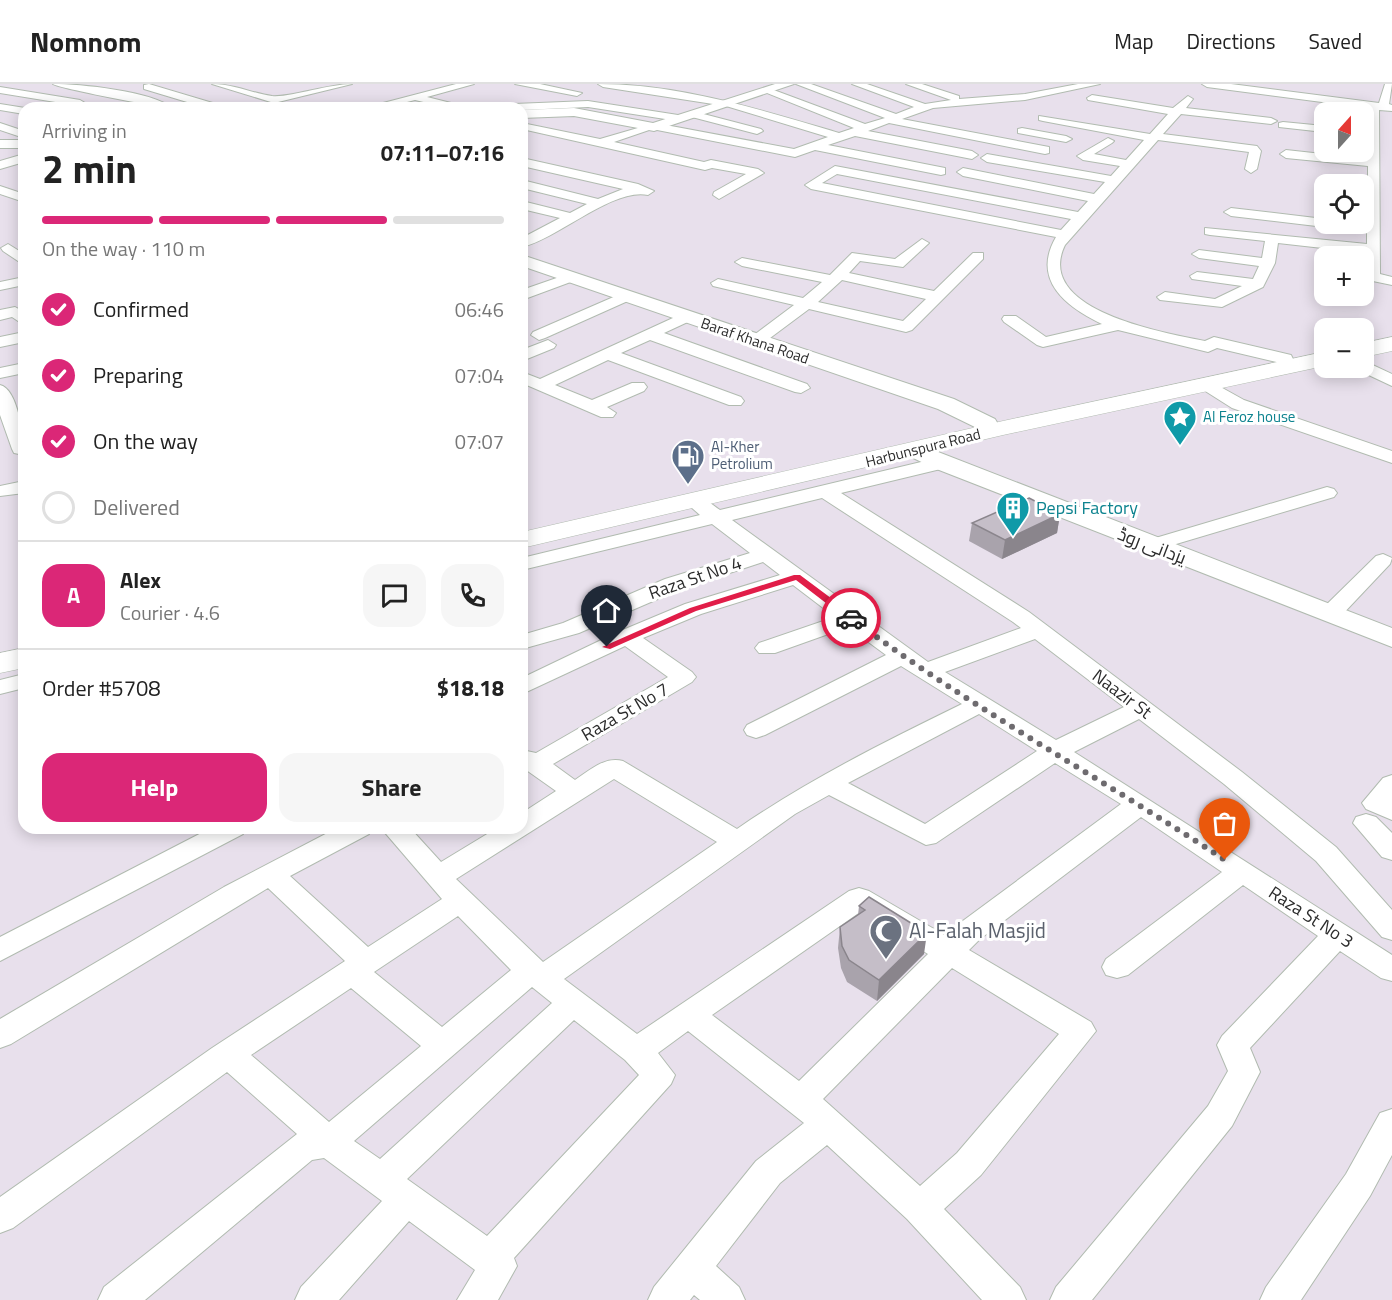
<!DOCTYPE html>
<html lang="en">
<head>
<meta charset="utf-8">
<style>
  body { margin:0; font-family:"Titillium Web",Cairo,sans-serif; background:#f6f6f6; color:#222; height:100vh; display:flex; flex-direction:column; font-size:22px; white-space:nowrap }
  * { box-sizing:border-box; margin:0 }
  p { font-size:20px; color:#767676 }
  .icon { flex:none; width:33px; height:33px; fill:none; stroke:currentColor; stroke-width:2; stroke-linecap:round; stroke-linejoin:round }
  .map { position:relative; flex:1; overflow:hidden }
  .sheet { position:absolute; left:18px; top:18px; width:510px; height:732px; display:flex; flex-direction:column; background:#fff; border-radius:18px; box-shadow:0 3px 15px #0003 }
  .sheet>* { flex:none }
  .needle { width:39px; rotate:21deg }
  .buttons { position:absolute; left:1314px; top:18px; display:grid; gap:12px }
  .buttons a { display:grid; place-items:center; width:60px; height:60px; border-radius:12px; background:#fff; box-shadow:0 3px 15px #0003; font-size:30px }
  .pin { position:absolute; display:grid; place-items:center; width:51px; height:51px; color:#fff; margin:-62px -26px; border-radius:50% 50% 50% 0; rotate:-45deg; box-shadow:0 0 6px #0007 }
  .pin .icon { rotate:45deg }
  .courier { position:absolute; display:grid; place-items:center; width:60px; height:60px; margin:-30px; border:4px solid #e11d48; border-radius:50%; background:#fff; color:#222; box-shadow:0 2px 8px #0007 }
  .headline em { font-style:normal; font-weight:700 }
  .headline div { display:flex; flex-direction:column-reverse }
  .headline { display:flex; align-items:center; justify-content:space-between; height:102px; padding:0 24px }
  h1 { font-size:39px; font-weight:700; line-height:45px }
  .bar { display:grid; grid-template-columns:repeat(4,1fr); gap:9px 6px; align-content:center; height:72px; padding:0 24px }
  .bar i { height:8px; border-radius:4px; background:#e0e0e0 }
  .bar .on { background:#db2777 }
  .bar p { grid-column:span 4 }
  .line { display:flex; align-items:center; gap:15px; padding:0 24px; border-top:2px solid #e0e0e0 }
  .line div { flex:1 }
  .round { display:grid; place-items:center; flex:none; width:63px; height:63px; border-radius:18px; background:#f6f6f6 }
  ol { padding:0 24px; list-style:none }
  li { display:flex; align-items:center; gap:18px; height:66px }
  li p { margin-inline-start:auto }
  li .icon { padding:6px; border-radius:50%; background:#db2777; color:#fff; stroke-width:4 }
  li:last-child { color:#767676 }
  li i { width:33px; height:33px; border:3px solid #e0e0e0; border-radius:50% }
  .cta { display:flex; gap:12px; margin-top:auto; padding:12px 24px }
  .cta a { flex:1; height:69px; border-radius:18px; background:#db2777; color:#fff; font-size:24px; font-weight:700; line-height:69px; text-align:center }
  .cta a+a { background:#f6f6f6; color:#222 }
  header { display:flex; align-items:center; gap:36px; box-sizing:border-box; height:84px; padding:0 30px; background:#fff; border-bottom:2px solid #e0e0e0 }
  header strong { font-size:28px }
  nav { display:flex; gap:33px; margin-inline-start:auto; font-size:21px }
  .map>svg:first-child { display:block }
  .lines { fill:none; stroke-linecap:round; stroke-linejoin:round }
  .minor-casing { stroke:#b1bbb0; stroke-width:2 }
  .tertiary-casing { stroke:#b1bbb0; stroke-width:2 }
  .secondary-casing { stroke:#b1bbb0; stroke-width:1 }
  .minor { fill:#fff; fill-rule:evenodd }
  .tertiary { fill:#fff; fill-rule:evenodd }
  .secondary { fill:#fff; fill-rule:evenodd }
  .wall { fill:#a9a3ac }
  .shaded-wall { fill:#8a858c }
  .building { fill:#c5bec8; stroke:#8a858c; stroke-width:1.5 }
  .route { fill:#e11d48 }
  .done { stroke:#6e6b6f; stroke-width:6; stroke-dasharray:0 10.8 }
  .labels { text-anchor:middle; stroke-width:6; stroke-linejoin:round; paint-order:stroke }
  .far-street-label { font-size:15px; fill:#2c2c2c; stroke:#fff }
  .far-culture-label { font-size:15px; fill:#0d838f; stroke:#fff; text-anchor:start }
  .far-service-label { font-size:15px; fill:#4e5e75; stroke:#fff; text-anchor:start }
  .culture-label { font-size:18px; fill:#0d838f; stroke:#fff; text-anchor:start }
  .street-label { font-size:18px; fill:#2c2c2c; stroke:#fff }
  .near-worship-label { font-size:21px; fill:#5b616d; stroke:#fff; text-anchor:start }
</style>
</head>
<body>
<header>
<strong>Nomnom</strong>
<nav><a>Map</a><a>Directions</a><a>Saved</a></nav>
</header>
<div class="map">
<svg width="1392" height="1216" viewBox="0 0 1392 1216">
  <rect width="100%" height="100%" fill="#e8e0ec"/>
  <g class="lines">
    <defs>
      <path id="minor" d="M53 0C80 0 152 7 172 24 161 24 58 4 53 0Z
        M149 0 216 20 217 22 207 24 144 5V1Z
        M212 0C234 0 251 9 272 12 289 14 328 0 352 0L274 19Z
        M456 0H474L427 13 471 24H449L415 16 383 24H364Z
        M515 0H540L582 9 577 12Z
        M598 0C681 0 761 26 839 49L854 44 762 7 771 5 865 40 885 34 796 0H811L896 30 914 23 852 0H867L925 20 951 16 906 0H922L959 12V15L1025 10 1078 0H1100L1025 16 933 24 902 35 1049 63V69L1045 70 889 39 868 47 972 67 978 71 972 75 855 52 828 61 945 84V90L941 91 815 66 795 73 652 45 614 58 704 78 711 76 758 85 764 89 719 115 713 111 714 108 746 90 712 84 705 86 522 45V39L600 55 655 39 794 65 828 53 726 22 603 3Z
        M1202 0H1231L1379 19 1385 0H1392L1389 20 1392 21V27L1379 26 1380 190 1392 193V201L1368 196 1367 169 1278 159 1275 179 1263 203 1222 223 1160 216 1157 213 1165 208 1215 215 1242 202 1192 195 1190 192 1197 188 1253 195 1259 182 1199 174 1192 170 1199 166 1262 174 1265 157 1210 151 1205 150V144L1367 160V148L1231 132 1224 128 1231 124 1324 135V140H1368V82L1286 74 1280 70 1286 66 1368 75V24L1207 3Z
        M0 3 80 16 85 19 80 22 0 9Z
        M1092 11 1173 24 1188 12 1193 15 1186 24 1271 34 1277 37 1271 40 1181 30 1163 50 1257 62 1261 67 1257 85 1251 89 1245 85 1249 68 1158 56 1065 161C1033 227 1166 249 1205 257L1214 253 1291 271 1293 275 1291 279 1285 280 1217 264 1208 268 1118 246 1043 263 1037 261 1004 238 1002 235 1004 232H1016L1046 253 1102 240C1066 223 1031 196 1056 153L811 105 805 101 835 82 1078 128 1088 117 963 92 957 88 963 84 1094 110 1105 98 987 78 981 74 987 70 1111 92 1120 82 1083 76 1077 72 1108 54 1114 57 1112 59 1094 70 1126 76 1144 56 1043 37 1039 36V32L1150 50 1168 30 1088 16 1087 14ZM837 90 1071 135 1061 146 822 99Z
        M588 17 678 31 684 34 678 37 588 23 522 26 487 24 492 21Z
        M0 20 25 24 24 30 0 26Z
        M692 27 761 45 763 47 757 50 688 32 686 30Z
        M1283 38 1324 42V48L1279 43V39Z
        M0 39 24 47V54L0 46Z
        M1022 44 1066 52 1072 55 1066 58 1018 49V45Z
        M24 70V78L0 85V77Z
        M522 74 638 100 654 107 648 111C614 103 557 155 522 163V154L560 134 522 125V117L570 129 587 120 522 104V96L598 115 623 105 522 82Z
        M0 102 24 110V118L0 110Z
        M922 155 929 159 903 183 860 177 849 189 934 207 973 169H983V175L912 246 906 248 809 225 762 260H750L748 257 750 254 794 221 713 202 711 199 718 195 803 214 822 198 742 182 735 178 742 174 830 191 852 169 895 175ZM842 196 926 215 903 237 818 218Z
        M8 160 24 170V181L3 167 1 164Z
        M571 189 578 193 576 196 522 216V206Z
        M24 193V201L0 206V198Z
        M625 208 630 210 633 213 630 216 545 254 539 256 531 251 533 248Z
        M15 223 24 228V241L12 233 0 236V226Z
        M686 228 694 233 692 236 664 249 807 300 810 304 801 309 795 308 650 256 621 269 741 313 744 317 741 321H729L608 276 555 301 592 316 632 299H644L647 303 644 307 607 323 616 329 613 333H601L522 299V288L540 295Z
        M24 248V258L0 263V253Z
        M548 256 556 261 554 264 522 277V266Z
        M1364 277 1392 290V302L1358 286 1357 284H1364Z
        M24 279V289L0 294V284Z
        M1208 296 1244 316 1392 367V379L1232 324 1202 305 1199 301 1202 297Z
        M0 301C18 305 24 354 24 371L14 369 12 365 0 331Z
        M942 373 949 375 951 379 949 383 841 409 1029 528 1242 688 1336 763 1392 826V856L1382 853 1316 777 1224 700 1139 635 1074 668 1392 871V897L1381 894 1340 867 1250 964 1260 988 1232 1042 1092 1216H1050L1056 1203 1208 1022 1228 987 1217 961 1222 952 1318 852 1243 801 1128 891 1117 894 1106 891 1102 883 1106 875 1222 788 1141 733 980 855 969 866 1091 938 1096 947 981 1091 944 1125 1020 1203 1026 1216H982L907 1135 827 1061 780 1099 716 1182 739 1203 745 1216H700L694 1211 690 1216H648L654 1203 756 1077 804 1039 688 947 658 969 675 991 671 1000 514 1174 517 1182 498 1216H457L475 1186 409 1137 339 1216H295L301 1203 382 1117 324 1074 312 1076 145 1216H98L104 1203 297 1050 227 988 13 1144 0 1149V1113L212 964 345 877 268 804 11 960 0 964V935L224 803 337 744H373L369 750 290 792 368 863 442 815 381 744H410L441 778 497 744H522V729L556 707 522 683V666L536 669 668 593 625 562 522 610V594L618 548 685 520 780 491 763 478 681 505 579 549 522 565V551L563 539 665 495 750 469 712 440 522 486V474L700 431 684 417 687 413C701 409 709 419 720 426ZM822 414 1013 538 1021 544 928 578 732 436ZM793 501 835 533 759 559 755 564 759 569H775L848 543 886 571 747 641 744 646 747 651 756 654 765 651 901 582 962 620C884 658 808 696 737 745L623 677C605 672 590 686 575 696L553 680 692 598 696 593 692 588 643 554 701 530ZM1035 555 1124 623 1056 656 945 588ZM979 630 1037 667 925 740 848 699ZM1055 679 1121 720 960 839 946 852 869 807 859 804 849 807 637 950 564 895 795 730 829 711 926 761 936 759ZM614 695 717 758 543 878 456 795ZM860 828 928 870 799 997 712 931ZM458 832 511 886 442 943 374 888ZM952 884 1059 950 957 1069 920 1102 823 1015ZM532 903 552 919 380 1075 354 1057ZM351 904 421 962 329 1038 251 971ZM574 936 625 976 639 991 487 1152 407 1095Z
        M24 397V409L0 412V402Z
        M1327 403 1334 405 1337 409 1334 413 1156 466H1142L1139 462 1142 458Z
        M1383 470 1392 474 1390 480 1339 534H1323L1320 529 1323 524 1376 472Z
        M24 590V604L0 610V596Z
        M1392 691V736L1366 725 1362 719 1383 694Z
        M1366 730 1376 733 1392 749V776L1382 773 1353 739 1356 733Z
        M211 744H247L243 750 0 877V853Z
        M1392 1025V1071L1370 1112 1301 1216H1260L1266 1203 1346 1090 1380 1029Z"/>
      <path id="tertiary" d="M775 0H794L654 47 574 32 522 34V26L574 24 653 39Z
        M0 56H24V64H0Z
        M522 171 954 315 995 335 998 340 995 345H979L938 325 522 182Z
        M915 359 1392 544V563L934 384 907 371 903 366 907 361Z"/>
      <path id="secondary" d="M1392 253V267L1364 273V259Z
        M1324 268V282L1003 351 522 464V448L1003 337Z
        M24 564V584L0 589V569Z"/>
    </defs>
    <!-- minor casing -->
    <use href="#minor" class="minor-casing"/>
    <!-- tertiary casing -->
    <use href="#tertiary" class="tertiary-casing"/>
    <!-- secondary casing -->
    <use href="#secondary" class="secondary-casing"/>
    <!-- minor -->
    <use href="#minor" class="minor"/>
    <!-- tertiary -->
    <use href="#tertiary" class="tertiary"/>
    <!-- secondary -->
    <use href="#secondary" class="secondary"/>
  </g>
  <!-- wall -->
  <path class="wall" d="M1060 430 1057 449 1002 475 969 457 972 439Z
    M869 813 924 870 877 917 847 898 841 884 838 864 840 843 858 831 859 822Z"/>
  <!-- shaded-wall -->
  <path class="shaded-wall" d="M1060 430 1057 449 1002 475 1005 456Z
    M927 849 924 870 877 917 879 896Z"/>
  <!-- building -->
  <path class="building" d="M1029 414 1060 430 1005 456 972 439Z
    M869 813 927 849 879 896 849 876 842 862 840 843 865 826 859 822Z"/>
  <!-- route -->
  <path class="route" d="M794 491H800L855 532V536H848L796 496 696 527 610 565 602 563 690 524Z"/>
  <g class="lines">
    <!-- done -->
    <path class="done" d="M851 534C969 623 1101 694 1225 776"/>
  </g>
  <!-- icons -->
  <defs>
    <symbol id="sight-pin" viewBox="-11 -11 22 30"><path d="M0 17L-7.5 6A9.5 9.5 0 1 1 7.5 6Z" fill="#0f9aa8" stroke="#fff"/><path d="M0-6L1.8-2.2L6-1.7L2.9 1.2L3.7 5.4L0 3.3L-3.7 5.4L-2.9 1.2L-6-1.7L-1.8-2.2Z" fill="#fff"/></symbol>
    <symbol id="fuel-pin" viewBox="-11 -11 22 30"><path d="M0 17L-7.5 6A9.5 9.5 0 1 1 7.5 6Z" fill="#5c6f8a" stroke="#fff"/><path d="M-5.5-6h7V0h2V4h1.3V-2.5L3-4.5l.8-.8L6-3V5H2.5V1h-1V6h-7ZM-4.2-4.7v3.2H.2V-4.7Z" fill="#fff"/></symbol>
    <symbol id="building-pin" viewBox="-11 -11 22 30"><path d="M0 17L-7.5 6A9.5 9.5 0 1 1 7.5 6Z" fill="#0f9aa8" stroke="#fff"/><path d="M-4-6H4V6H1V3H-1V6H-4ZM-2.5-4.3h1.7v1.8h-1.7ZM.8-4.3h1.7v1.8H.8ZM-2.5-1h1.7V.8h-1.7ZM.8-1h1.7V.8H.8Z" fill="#fff"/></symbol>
    <symbol id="mosque-pin" viewBox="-11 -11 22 30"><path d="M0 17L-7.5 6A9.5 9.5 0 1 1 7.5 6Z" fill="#6b7280" stroke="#fff"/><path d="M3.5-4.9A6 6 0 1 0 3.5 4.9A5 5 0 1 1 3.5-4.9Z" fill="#fff"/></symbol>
  </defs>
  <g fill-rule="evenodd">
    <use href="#sight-pin" x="1161" y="314" width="38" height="52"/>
    <use href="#fuel-pin" x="669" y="353" width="38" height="52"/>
    <use href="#building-pin" x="994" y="405" width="38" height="52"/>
    <use href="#mosque-pin" x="867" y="828" width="38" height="52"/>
  </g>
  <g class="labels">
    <!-- far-street labels -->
    <g class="far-street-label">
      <text transform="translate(755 257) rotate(19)" y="5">Baraf Khana Road</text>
      <text transform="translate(923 364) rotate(-14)" y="5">Harbunspura Road</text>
    </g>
    <!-- far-culture labels -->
    <g class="far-culture-label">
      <text x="1203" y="338">Al Feroz house</text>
    </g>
    <!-- far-service labels -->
    <g class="far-service-label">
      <text x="711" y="368">Al-Kher<tspan x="711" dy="17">Petrolium</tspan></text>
    </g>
    <!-- culture labels -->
    <g class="culture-label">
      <text x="1036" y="430">Pepsi Factory</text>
    </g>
    <!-- street labels -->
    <g class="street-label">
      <text transform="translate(1152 462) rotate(21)" y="6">یزدانی روڈ</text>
      <text transform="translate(695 494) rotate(-19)" y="6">Raza St No 4</text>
      <text transform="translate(1122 610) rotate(37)" y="6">Naazir St</text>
      <text transform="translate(625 628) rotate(-30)" y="6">Raza St No 7</text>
      <text transform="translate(1311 833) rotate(33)" y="6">Raza St No 3</text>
    </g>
    <!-- near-worship labels -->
    <g class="near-worship-label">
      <text x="909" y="854">Al-Falah Masjid</text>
    </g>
  </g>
</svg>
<div class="buttons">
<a><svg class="needle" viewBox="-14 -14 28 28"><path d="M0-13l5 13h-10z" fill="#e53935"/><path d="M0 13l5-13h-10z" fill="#767676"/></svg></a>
<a><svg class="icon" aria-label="locate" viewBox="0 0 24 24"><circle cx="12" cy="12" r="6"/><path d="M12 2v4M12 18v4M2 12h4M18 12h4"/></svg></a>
<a>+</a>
<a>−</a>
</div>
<div class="pin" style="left:1225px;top:776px;background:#ea580c"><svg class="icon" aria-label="bag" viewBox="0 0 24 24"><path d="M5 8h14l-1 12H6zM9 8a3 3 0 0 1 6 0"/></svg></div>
<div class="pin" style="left:607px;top:563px;background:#1f2937"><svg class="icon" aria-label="home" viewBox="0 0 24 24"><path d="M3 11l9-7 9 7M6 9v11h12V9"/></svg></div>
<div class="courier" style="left:851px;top:534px"><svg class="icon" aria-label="car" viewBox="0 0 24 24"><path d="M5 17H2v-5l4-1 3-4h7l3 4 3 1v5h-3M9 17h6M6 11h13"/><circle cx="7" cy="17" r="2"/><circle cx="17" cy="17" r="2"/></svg></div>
<section class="sheet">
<div class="headline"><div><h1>2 min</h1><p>Arriving in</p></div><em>07:11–07:16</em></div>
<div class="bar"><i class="on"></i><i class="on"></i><i class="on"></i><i></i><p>On the way · 110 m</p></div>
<ol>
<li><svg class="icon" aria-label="check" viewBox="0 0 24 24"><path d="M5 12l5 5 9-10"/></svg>Confirmed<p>06:46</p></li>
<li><svg class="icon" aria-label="check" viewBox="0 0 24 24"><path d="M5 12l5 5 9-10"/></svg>Preparing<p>07:04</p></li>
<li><svg class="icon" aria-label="check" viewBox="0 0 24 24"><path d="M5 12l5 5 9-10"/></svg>On the way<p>07:07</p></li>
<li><i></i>Delivered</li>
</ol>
<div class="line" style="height:108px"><b class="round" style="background:#db2777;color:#fff">A</b><div><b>Alex</b><p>Courier · 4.6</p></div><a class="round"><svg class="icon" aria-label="chat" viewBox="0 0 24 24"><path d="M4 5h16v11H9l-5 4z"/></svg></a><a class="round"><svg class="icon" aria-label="phone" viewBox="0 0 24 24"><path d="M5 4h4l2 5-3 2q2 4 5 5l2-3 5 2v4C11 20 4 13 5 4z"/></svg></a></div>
<div class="line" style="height:78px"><div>Order #5708</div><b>$18.18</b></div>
<div class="cta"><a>Help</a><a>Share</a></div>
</section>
</div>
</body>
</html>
